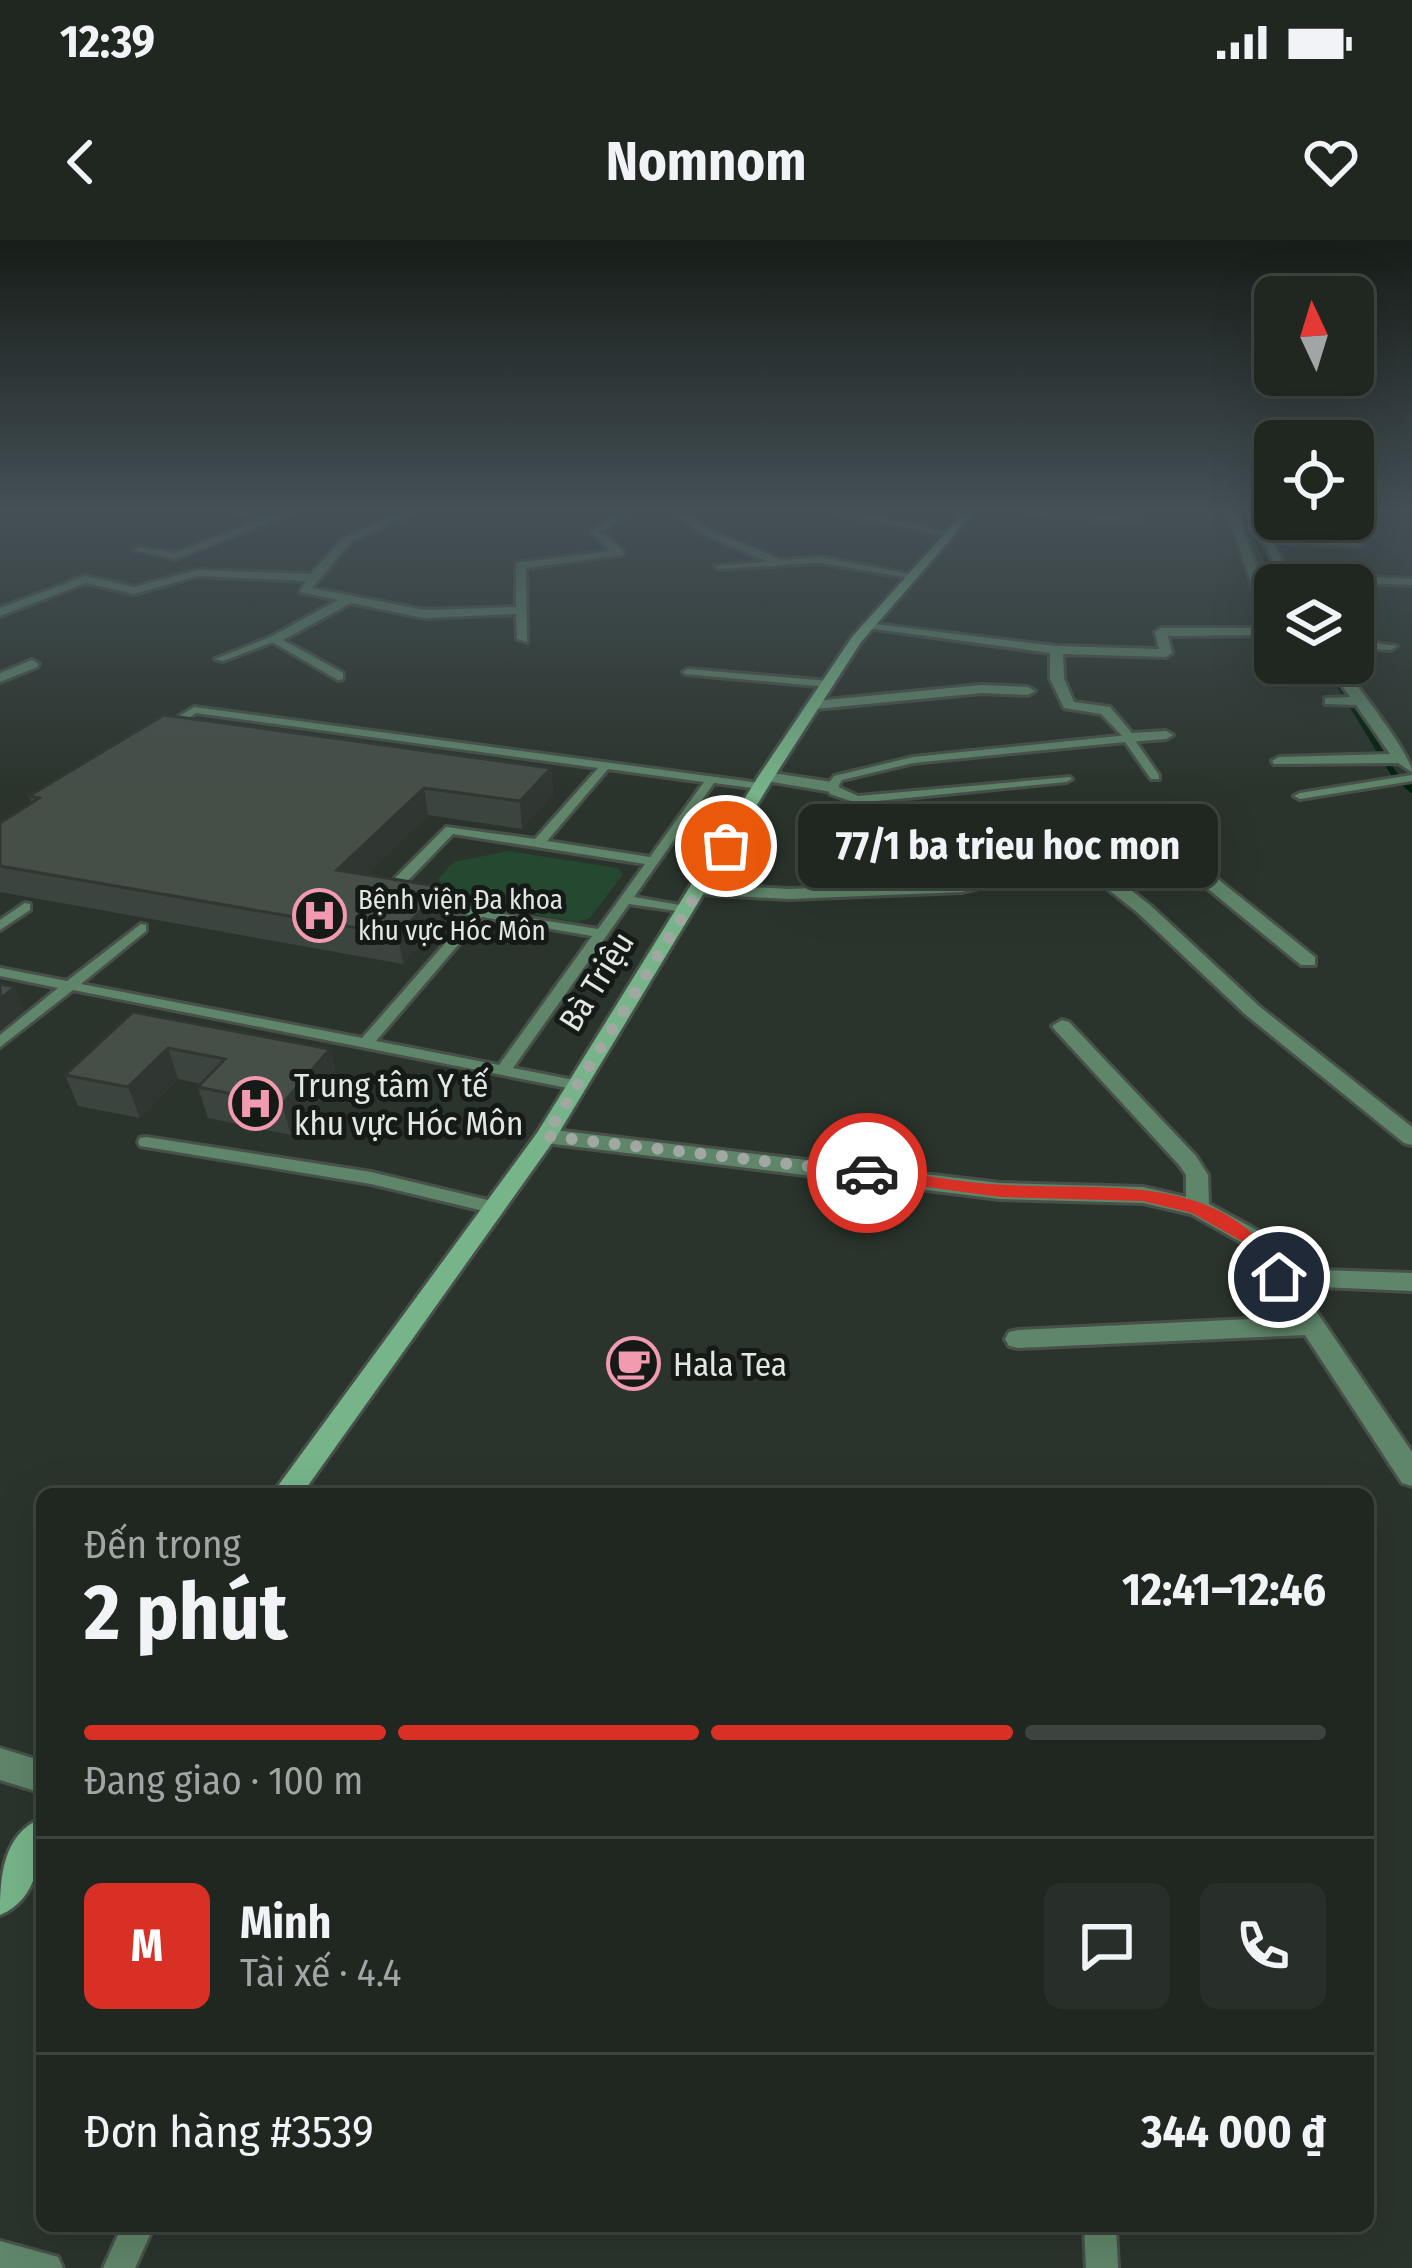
<!DOCTYPE html>
<html lang="vi">
<head>
<meta charset="utf-8">
<style>
  body { margin:0; font-family:"Fira Sans Condensed",sans-serif; background:#282f2a; color:#f1f3f6; height:100vh; display:flex; flex-direction:column; font-size:45px; white-space:nowrap }
  * { box-sizing:border-box; margin:0 }
  p { font-size:39px; color:#a2a5a5 }
  .icon { flex:none; width:66px; height:66px; fill:none; stroke:currentColor; stroke-width:2; stroke-linecap:round; stroke-linejoin:round }
  .map { position:relative; flex:1; overflow:hidden }
  .side { position:absolute; left:36px; top:1248px; width:1338px; height:744px; display:flex; flex-direction:column; background:#202721; border-radius:18px; box-shadow:0 12px 48px #0002,0 0 0 3px #3d443f }
  .side>* { flex:none }
  .needle { width:78px; rotate:356deg }
  .controls { position:absolute; left:1254px; top:36px; display:grid; gap:24px }
  .controls a { display:grid; place-items:center; width:120px; height:120px; border-radius:18px; background:#202721; box-shadow:0 12px 48px #0002,0 0 0 3px #3d443f; font-size:60px }
  .pin { position:absolute; display:grid; place-items:center; width:102px; height:102px; color:#fff; margin:-51px; border:6px solid #fff; border-radius:50%; box-shadow:0 3px 12px #0007 }
  .courier { position:absolute; display:grid; place-items:center; width:120px; height:120px; margin:-60px; border:9px solid #d93025; border-radius:50%; background:#fff; color:#222; box-shadow:0 3px 15px #0007 }
  .bubble { position:absolute; height:84px; border-radius:18px; background:#202721; box-shadow:0 12px 48px #0002,0 0 0 3px #3d443f; font-size:39px; font-weight:700; line-height:84px; text-align:center }
  .head em { font-style:normal; font-weight:700 }
  .head div { display:flex; flex-direction:column-reverse }
  .head { display:flex; align-items:center; justify-content:space-between; height:204px; padding:0 48px }
  h1 { font-size:78px; font-weight:700; line-height:90px }
  .bar { display:grid; grid-template-columns:repeat(4,1fr); gap:18px 12px; align-content:center; height:144px; padding:0 48px }
  .bar i { height:15px; border-radius:9px; background:#3d443f }
  .bar .on { background:#d93025 }
  .bar p { grid-column:span 4 }
  .line { display:flex; align-items:center; gap:30px; padding:0 48px; border-top:3px solid #3d443f }
  .line div { flex:1 }
  .round { display:grid; place-items:center; flex:none; width:126px; height:126px; border-radius:18px; background:#282f2a }
  .status { display:flex; justify-content:space-between; align-items:center; height:84px; padding:0 60px; background:#202721; direction:ltr }
  .status svg { height:33px; fill:currentColor }
  header { display:flex; justify-content:space-between; align-items:center; height:156px; padding:0 48px; background:#202721; font-size:54px; font-weight:700 }
  .map>svg:first-child { display:block }
  .green { fill:#244830 }
  .lines { fill:none; stroke-linecap:round; stroke-linejoin:round }
  .stream-far1 { stroke:#001f0b; stroke-width:4.5 }
  .stream { stroke:#001f0b; stroke-width:6 }
  .lane-casing { stroke:#475149; stroke-width:6 }
  .street-casing { stroke:#475149; stroke-width:6 }
  .secondary-casing { stroke:#475149; stroke-width:6 }
  .lane { fill:#5f856a; fill-rule:evenodd }
  .street { fill:#5f856a; fill-rule:evenodd }
  .secondary { fill:#77b489; fill-rule:evenodd }
  .wall { fill:#3b443e }
  .shaded-wall { fill:#303732 }
  .building { fill:#454f48; stroke:#303732; stroke-width:3 }
  .route { fill:#d93025 }
  .done { stroke:#a1a8a2; stroke-width:12; stroke-dasharray:0 21.6 }
  .labels { text-anchor:middle; stroke-width:10; stroke-linejoin:round; paint-order:stroke }
  .far-poi-label { font-size:27px; fill:#e1e7e2; stroke:#151a17; text-anchor:start }
  .street-label { font-size:33px; fill:#e1e7e2; stroke:#151a17 }
  .poi-label { font-size:33px; fill:#e1e7e2; stroke:#151a17; text-anchor:start }
</style>
</head>
<body>
<div class="status"><b>12:39</b><svg viewBox="0 0 49 12"><path d="M0 12V9h3v3zM5 12V6h3v6zM10 12V3h3v9zM15 12V0h3v12zM26 1h20v11H26zM47 4h2v5h-2z"/></svg></div>
<header><svg class="icon" aria-label="back" viewBox="0 0 24 24"><path d="M15 5l-7 7 7 7"/></svg>Nomnom<svg class="icon" aria-label="heart" viewBox="0 0 24 24"><path d="M12 20l-8-8c-3-5 5-10 8-4 3-6 11-1 8 4z"/></svg></header>
<div class="map">
<svg width="1412" height="2028" viewBox="0 0 1412 2028">
  <rect width="100%" height="100%" fill="#2a342c"/>
  <!-- green -->
  <path class="green" d="M508 611 617 628 623 634 590 678 578 682 462 663 438 639 454 622Z"/>
  <g class="lines">
    <!-- stream-far1 -->
    <path class="stream-far1" d="M1241 270 1279 345"/>
    <!-- stream -->
    <path class="stream" d="M1326 423 1394 534 1412 550"/>
    <defs>
      <path id="lane" d="M1001 270 1115 276 1119 273 1138 274 1140 270H1148L1144 279 1122 278 1118 281Z
        M783 320 786 325 719 329 715 326Z
        M273 396 276 397V401L223 421 215 419Z
        M688 429 829 441 834 444 829 447 685 434 683 432Z
        M194 467 760 543 766 546 760 549 714 543 634 657 691 667V673L629 664 513 828 584 842 586 845 584 848 578 850 73 750 0 807V795L58 748 0 736V728L67 741 141 684 146 685V691L81 744 362 798 470 675 416 666V660L598 689 645 624 453 594 391 658H381V652L446 587 535 599 598 528 196 473 167 493H159V489ZM608 529 704 542 650 617 547 601ZM482 677 592 696 499 825 376 801Z
        M1128 495 1132 496 1159 535V539H1151L1125 502 913 523 842 540 838 547 858 556 1070 537 1072 539 1066 542 857 563 830 554 826 547 834 536 913 517Z
        M1412 535V541L1300 559 1294 556 1300 553Z
        M25 663 30 664V670L0 690V680Z
        M146 897 371 932 492 961 501 967 492 973 371 944 140 906 138 902 140 898Z
        M122 1986H154L135 2028H103Z
        M1084 1986H1116L1118 2028H1086Z
        M0 2001 58 2017 63 2028H0Z"/>
      <path id="street" d="M229 270 269 276 287 270H300L176 319 134 310 139 307 175 313 259 280Z
        M406 270H419L351 302 312 348 424 370 516 367V323L610 311 591 292 621 270H632L603 292 623 311V315L526 328 527 402 517 399 516 374 424 378 351 363 283 400 343 433V439L338 440 267 399 338 360 300 352 306 341 198 336 134 354 86 343 0 376V368L85 336 134 347 198 330 311 334 343 298Z
        M668 270H679L712 291 781 320 821 317 915 335 909 338 821 323 776 325 704 295Z
        M821 270H841L953 293 948 296Z
        M1226 270H1236L1258 332 1277 333 1268 309 1250 286 1252 270H1262L1260 286 1268 295 1364 304 1359 307 1273 302 1288 333 1412 339V345L1291 340 1293 345H1281L1279 340 1261 339 1275 378V395L1168 396 1172 413 1166 417 1063 414 1064 439 1074 462 1110 467 1132 493 1166 491 1173 495 1166 499 1128 502 1101 474 1064 468 1050 439V413L860 387 866 383 1056 406 1159 409 1155 392 1161 388H1267Z
        M1353 400 1397 406 1391 410 1353 408Z
        M32 420 39 424 37 427 0 442V433Z
        M1326 423H1340C1354 442 1412 515 1412 532L1398 523 1274 524 1272 521 1279 517 1390 514 1356 465 1325 464V458L1350 457Z
        M982 445 1028 447 1035 451 1028 455 982 453 815 469 808 465 815 461Z
        M766 532 832 542 840 547 832 552 761 540 758 537Z
        M1149 598 1209 601V607L1179 608 1315 717V725H1301L1158 608 1092 620 1150 665 1260 767 1412 887V905L1404 903 1246 775 1138 673 1076 624 962 652 789 659 698 654 689 649 698 644 789 649 962 642Z
        M1062 780 1069 782 1196 916 1208 935 1209 964 1262 993 1287 1029 1412 1033V1051L1299 1046 1412 1212V1246L1402 1243 1305 1095 1018 1108 1009 1106 1005 1099 1009 1092 1018 1090 1293 1077 1246 1005 1191 974 1143 963 1000 959 546 903 535 896 546 889 1000 943 1143 947 1186 957V935L1180 926 1055 790 1052 786Z
        M0 1508 42 1521V1553L0 1540Z"/>
      <path id="secondary" d="M966 270H976L861 402 774 537 557 896 302 1254H272L537 893 758 537 852 397Z
        M42 1578C42 1614 39 1659 0 1675 0 1638 2 1594 42 1578Z"/>
    </defs>
    <!-- lane casing -->
    <use href="#lane" class="lane-casing"/>
    <!-- street casing -->
    <use href="#street" class="street-casing"/>
    <!-- secondary casing -->
    <use href="#secondary" class="secondary-casing"/>
    <!-- lane -->
    <use href="#lane" class="lane"/>
    <!-- street -->
    <use href="#street" class="street"/>
    <!-- secondary -->
    <use href="#secondary" class="secondary"/>
  </g>
  <!-- wall -->
  <path class="wall" d="M551 528 553 555 522 589 428 575 367 634 442 647 447 676 403 724 0 652V583L32 563 29 556Z
    M133 772 330 809 337 840 291 895 208 878 198 847 202 844 178 839 140 878 78 866 65 835Z"/>
  <!-- shaded-wall -->
  <path class="shaded-wall" d="M551 528 553 555 522 589 520 561Z
    M424 548 428 575 343 658 337 630Z
    M442 647 447 676 403 724 398 695Z
    M15 747 24 770 0 790V759Z
    M168 808 178 839 140 878 128 847Z
    M330 809 337 840 291 895 282 864Z"/>
  <!-- building -->
  <path class="building" d="M164 475 551 528 520 561 424 548 337 630 442 647 398 695 0 626V583L39 558 29 556Z
    M0 744 15 747 0 759Z
    M133 772 330 809 282 864 198 847 225 819 168 808 128 847 65 835Z"/>
  <!-- sky -->
  <linearGradient id="sky" x2="0" y2="1"><stop stop-color="#171d18"/><stop offset="0.49" stop-color="#445056"/><stop offset="1" stop-color="#445056" stop-opacity="0"/></linearGradient>
  <rect width="1412" height="554" fill="url(#sky)"/>
  <!-- route -->
  <path class="route" d="M867 927C913 933 960 943 1006 945 1115 951 1223 930 1289 1037L1279 1044 1272 1042 1247 1004 1192 973 1143 961 1000 957 861 938V929Z"/>
  <g class="lines">
    <!-- done -->
    <path class="done" d="M726 606 546 896 867 933"/>
  </g>
  <!-- icons -->
  <defs>
    <symbol id="hospital-ring" viewBox="-11 -11 22 22"><circle r="9.5" fill="#151a17" stroke="#f29ab0" stroke-width="1.5"/><path d="M-5-5h3v3.5h4V-5h3V5h-3V1.5h-4V5h-3Z" fill="#f29ab0"/></symbol>
    <symbol id="cafe-ring" viewBox="-11 -11 22 22"><circle r="9.5" fill="#151a17" stroke="#f29ab0" stroke-width="1.5"/><path d="M-5.5-4.5H6V0H3Q3 3.5 0 3.5H-2.5Q-5.5 3.5-5.5 0ZM3-3.2v2h1.7v-2ZM-6 4.5H4V6H-6Z" fill="#f29ab0"/></symbol>
  </defs>
  <g fill-rule="evenodd">
    <use href="#hospital-ring" x="290" y="646" width="59" height="59"/>
    <use href="#hospital-ring" x="226" y="834" width="59" height="59"/>
    <use href="#cafe-ring" x="604" y="1094" width="59" height="59"/>
  </g>
  <g class="labels">
    <!-- far-poi labels -->
    <g class="far-poi-label">
      <text x="358" y="669">Bệnh viện Đa khoa<tspan x="358" dy="31">khu vực Hóc Môn</tspan></text>
    </g>
    <!-- street labels -->
    <g class="street-label">
      <text transform="translate(596 741) rotate(-58)" y="12">Bà Triệu</text>
    </g>
    <!-- poi labels -->
    <g class="poi-label">
      <text x="294" y="857">Trung tâm Y tế<tspan x="294" dy="38">khu vực Hóc Môn</tspan></text>
      <text x="673" y="1136">Hala Tea</text>
    </g>
  </g>
</svg>
<div class="controls">
<a><svg class="needle" viewBox="-14 -14 28 28"><path d="M0-13l5 13h-10z" fill="#e53935"/><path d="M0 13l5-13h-10z" fill="#a2a5a5"/></svg></a>
<a><svg class="icon" aria-label="locate" viewBox="0 0 24 24"><circle cx="12" cy="12" r="6"/><path d="M12 2v4M12 18v4M2 12h4M18 12h4"/></svg></a>
<a><svg class="icon" aria-label="layers" viewBox="0 0 24 24"><path d="M12 4l9 5-9 5-9-5zM3 14l9 5 9-5"/></svg></a>
</div>
<div class="pin" style="left:726px;top:606px;background:#ea580c"><svg class="icon" aria-label="bag" viewBox="0 0 24 24"><path d="M5 8h14l-1 12H6zM9 8a3 3 0 0 1 6 0"/></svg></div>
<div class="pin" style="left:1279px;top:1037px;background:#1f2937"><svg class="icon" aria-label="home" viewBox="0 0 24 24"><path d="M3 11l9-7 9 7M6 9v11h12V9"/></svg></div>
<div class="courier" style="left:867px;top:933px"><svg class="icon" aria-label="car" viewBox="0 0 24 24"><path d="M5 17H2v-5l4-1 3-4h7l3 4 3 1v5h-3M9 17h6M6 11h13"/><circle cx="7" cy="17" r="2"/><circle cx="17" cy="17" r="2"/></svg></div>
<div class="bubble" style="left:798px;top:564px;width:420px">77/1 ba trieu hoc mon</div>
<section class="side">
<div class="head"><div><h1>2 phút</h1><p>Đến trong</p></div><em>12:41–12:46</em></div>
<div class="bar"><i class="on"></i><i class="on"></i><i class="on"></i><i></i><p>Đang giao · 100 m</p></div>
<div class="line" style="height:216px"><b class="round" style="background:#d93025;color:#fff">M</b><div><b>Minh</b><p>Tài xế · 4.4</p></div><a class="round"><svg class="icon" aria-label="chat" viewBox="0 0 24 24"><path d="M4 5h16v11H9l-5 4z"/></svg></a><a class="round"><svg class="icon" aria-label="phone" viewBox="0 0 24 24"><path d="M5 4h4l2 5-3 2q2 4 5 5l2-3 5 2v4C11 20 4 13 5 4z"/></svg></a></div>
<div class="line" style="height:156px"><div>Đơn hàng #3539</div><b>344 000 ₫</b></div>
</section>
</div>
</body>
</html>
